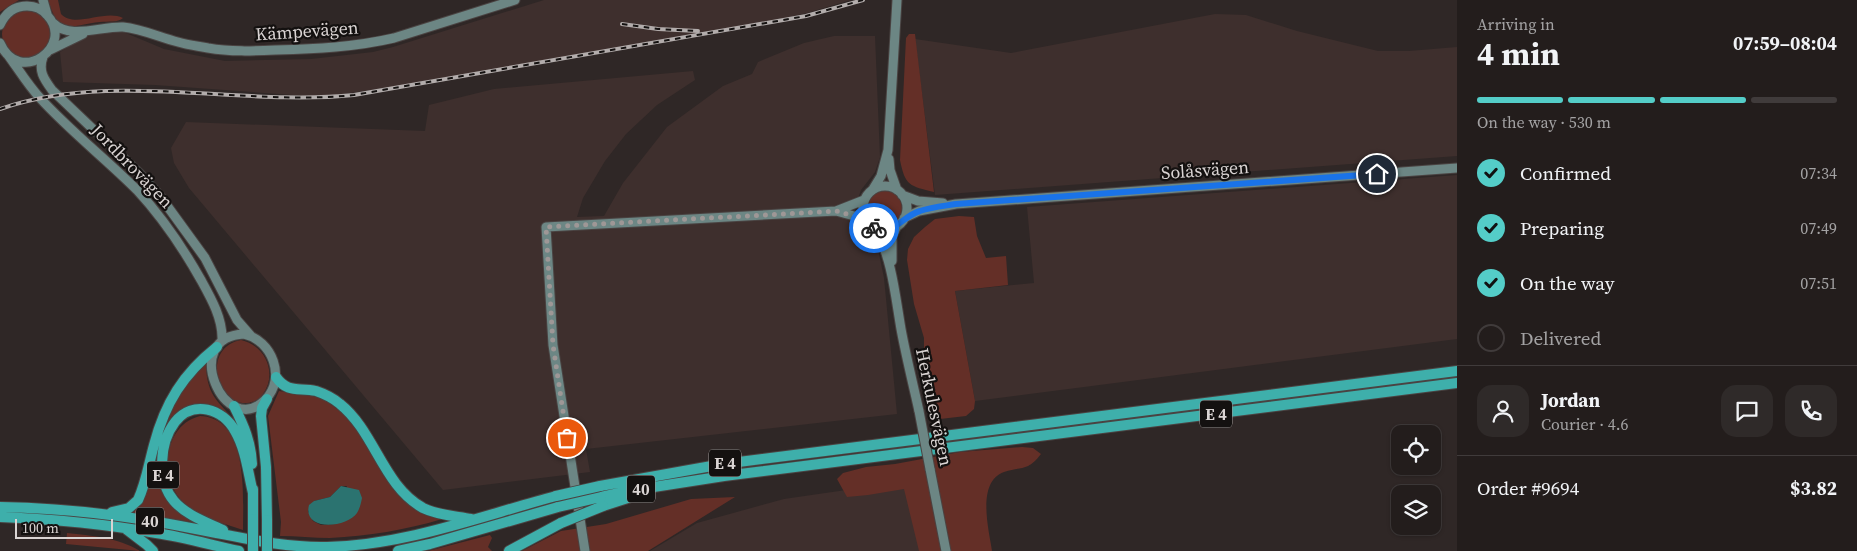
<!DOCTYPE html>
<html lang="en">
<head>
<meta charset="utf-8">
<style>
  body { margin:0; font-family:"Source Serif 4",serif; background:#2f2a29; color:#f1f3f6; height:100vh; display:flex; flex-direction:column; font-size:19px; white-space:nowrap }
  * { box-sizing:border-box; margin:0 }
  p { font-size:16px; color:#a3a2a3 }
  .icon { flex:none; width:28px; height:28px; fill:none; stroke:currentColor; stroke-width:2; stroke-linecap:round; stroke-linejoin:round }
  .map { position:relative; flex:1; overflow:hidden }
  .details { display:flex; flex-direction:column; background:#231d1c; width:400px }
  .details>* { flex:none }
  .buttons { position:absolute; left:1391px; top:425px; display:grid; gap:10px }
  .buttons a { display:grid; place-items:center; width:50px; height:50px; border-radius:10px; background:#231d1c; box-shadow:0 1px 4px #0004,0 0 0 1px #403b3b; font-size:25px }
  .scale { position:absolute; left:15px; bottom:12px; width:98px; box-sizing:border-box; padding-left:5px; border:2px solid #dad4d3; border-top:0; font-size:14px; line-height:18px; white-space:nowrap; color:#dad4d3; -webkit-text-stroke:4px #141110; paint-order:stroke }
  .pin { position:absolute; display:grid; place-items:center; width:42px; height:42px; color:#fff; margin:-21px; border:2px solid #fff; border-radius:50%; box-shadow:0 1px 5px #0007 }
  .courier { position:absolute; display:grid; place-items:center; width:50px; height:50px; margin:-25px; border:4px solid #1a73e8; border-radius:50%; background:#fff; color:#222; box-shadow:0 1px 6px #0007 }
  .head em { font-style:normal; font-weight:700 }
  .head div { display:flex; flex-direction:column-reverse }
  .head { display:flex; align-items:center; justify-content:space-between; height:85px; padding:0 20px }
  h1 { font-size:32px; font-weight:700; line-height:38px }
  .bar { display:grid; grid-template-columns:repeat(4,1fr); gap:8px 5px; align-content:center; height:60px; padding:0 20px }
  .bar i { height:6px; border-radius:4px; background:#403b3b }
  .bar .current { background:#54cdc8 }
  .bar p { grid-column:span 4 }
  .line { display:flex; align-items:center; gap:12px; padding:0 20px; border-top:1px solid #403b3b }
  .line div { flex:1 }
  .round { display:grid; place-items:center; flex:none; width:52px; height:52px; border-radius:15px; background:#2f2a29 }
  ol { padding:0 20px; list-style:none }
  li { display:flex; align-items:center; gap:15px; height:55px }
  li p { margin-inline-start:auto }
  li .icon { padding:5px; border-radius:50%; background:#54cdc8; color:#111; stroke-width:4 }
  li:last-child { color:#a3a2a3 }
  li i { width:28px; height:28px; border:2px solid #403b3b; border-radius:50% }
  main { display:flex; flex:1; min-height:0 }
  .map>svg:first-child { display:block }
  .built { fill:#3e2f2d }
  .green { fill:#642f27; fill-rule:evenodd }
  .water { fill:#2b7370 }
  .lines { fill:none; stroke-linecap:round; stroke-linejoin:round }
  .secondary-casing { stroke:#4a4342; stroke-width:11 }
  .highway-casing { stroke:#4a4342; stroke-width:12 }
  .secondary { stroke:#6c8684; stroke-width:9 }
  .highway { stroke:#3eafab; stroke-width:10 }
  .rail-casing { stroke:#b2acab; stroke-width:4 }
  .rail { stroke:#141110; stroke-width:2; stroke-dasharray:5.5; stroke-linecap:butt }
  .secondary-bridge-casing { stroke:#4a4342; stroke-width:11; stroke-linecap:butt }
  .highway-bridge-casing { stroke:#4a4342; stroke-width:12; stroke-linecap:butt }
  .secondary-bridge { stroke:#6c8684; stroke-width:9 }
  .highway-bridge { stroke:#3eafab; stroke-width:10 }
  .done { stroke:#9e9796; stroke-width:5; stroke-dasharray:0 9 }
  .route { stroke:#1a73e8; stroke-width:6 }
  .labels { text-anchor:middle; stroke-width:4.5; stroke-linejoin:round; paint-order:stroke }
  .shield { fill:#141110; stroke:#9f9a98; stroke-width:1 }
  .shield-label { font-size:16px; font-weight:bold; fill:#dad4d3 }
  .street-label { font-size:18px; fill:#dad4d3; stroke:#141110 }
</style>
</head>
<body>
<main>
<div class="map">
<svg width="1457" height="551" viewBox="0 0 1457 551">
  <rect width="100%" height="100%" fill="#2f2726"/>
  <!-- built -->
  <path class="built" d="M544 0H851L807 13 748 26 420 83 336 95 307 96 155 85 63 82 60 52 85 36 121 31 164 49 225 61 311 59 373 52 393 47Z
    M1215 14 1246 15 1297 31 1378 51H1409L1457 47V156L935 195 915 39 1011 53Z
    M834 36H875L880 157 875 172 861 190 855 207 858 221 878 249 884 278 897 414 586 449 590 472 443 490 189 188 174 163 171 148 186 122 425 131 429 105 494 89 693 71 695 80 657 105 626 134 605 161 583 198 577 217 604 216 623 183 667 127 723 86 752 74 758 62 804 43Z
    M1457 175V339L975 401 955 291 1034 283 1027 207Z
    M922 479 935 551H650L697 523 784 499Z"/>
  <!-- green -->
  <path class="green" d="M0 0H19L0 12Z
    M48 0H58L61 14C75 29 104 9 123 18 118 23 108 21 100 22 70 25 60 38 48 0Z
    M2 34a24 24 0 1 1 48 0a24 24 0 1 1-48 0Z
    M909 34H915L934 192C910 186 905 186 900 160L906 38Z
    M866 208a18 18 0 1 1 36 0a18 18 0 1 1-36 0Z
    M959 216 974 217 977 236 986 258 1006 256 1008 285 955 291 975 401 974 409 966 416 940 419 935 401 933 380 924 362V338L914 304 907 260 908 249 914 237 925 227 935 219Z
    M241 340C265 345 278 373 263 394 260 400 253 402 247 403 215 405 202 347 241 340Z
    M206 362C206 372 207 383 212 393 220 408 234 415 242 434L233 420 188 408 158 460 159 481 198 523 132 513 141 504 156 450 177 396Z
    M279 391 313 396 325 400 344 414 356 427 388 479 442 519C406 530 368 536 330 538 314 538 296 536 280 536L281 522 268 416ZM341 486H347L335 524 321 525 313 521 308 511 314 501 330 497Z
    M200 416C249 418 243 495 243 530 223 523 199 518 184 503 158 479 163 425 200 416Z
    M1022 447 1033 448 1041 454C1027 472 1022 466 1004 472 976 482 989 530 992 551H919L904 489 868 495 847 497 837 479 843 473 866 467 895 464 960 452Z
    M735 497 648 551H522L561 531 606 524 691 499Z
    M67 533C92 536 117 537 140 551L66 544Z
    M490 535 492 538 488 547 492 551H428Z"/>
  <!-- water -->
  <path class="water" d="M341 486 359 490 362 498C361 503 360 508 357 513 347 528 302 532 309 505L314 501 330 497Z"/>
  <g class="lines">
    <defs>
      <path id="secondary" d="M43 0 47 14
        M53 23C70 40 101 26 123 27 142 29 159 37 178 42 188 45 198 46 208 48 231 52 253 51 276 50 316 49 355 47 394 38L515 0
        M0 25C5 14 14 6 27 6 34 6 42 9 47 15 76 46 19 87 0 43
        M50 50 83 34
        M8 55C19 70 28 85 40 98 69 130 106 159 137 190 162 217 183 248 201 280 211 298 223 319 222 340
        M43 57C38 71 44 79 52 90L139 173 160 196 205 258 237 320 251 336
        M889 159 890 170 897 190
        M863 208a22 22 0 1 1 44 0a22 22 0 1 1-44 0Z
        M873 189 881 176 888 150 897 0
        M902 195 918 201 943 203
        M836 211 864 200
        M904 218 919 211 956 204 1457 168
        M876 229C892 260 895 294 901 329 906 356 913 384 919 411
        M892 261V236L897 226
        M244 334C272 340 287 378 265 400 225 440 179 337 244 334Z
        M930 469 946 551
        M585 551 553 345 546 227 836 211 865 219"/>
      <path id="highway" d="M276 377C288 394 299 387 316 391 325 394 333 398 340 404 375 432 383 486 423 508 437 515 455 516 471 519
        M267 399 262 408 261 416 266 467 267 520
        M234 406C244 426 251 442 252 464
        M600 486 723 464 1457 371
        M253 489V519
        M601 497 628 491 724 476 1457 383
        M603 506 640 494
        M0 507C66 508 131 516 196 529 240 537 282 548 327 547 406 545 481 516 556 496
        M112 512 129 508 138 500C146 483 149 463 154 445 165 403 183 374 217 347
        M0 517C52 519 105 524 156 533 184 537 211 545 239 551
        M126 529 147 545 153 551
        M223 530C206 522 186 515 174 501 157 481 159 443 175 422 193 399 223 409 235 431 246 450 248 473 253 493
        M398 551 430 544 558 507
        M509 551 561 523"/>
    </defs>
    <!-- secondary casing -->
    <use href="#secondary" class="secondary-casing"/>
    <!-- highway casing -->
    <use href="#highway" class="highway-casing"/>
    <!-- secondary -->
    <use href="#secondary" class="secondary"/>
    <!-- highway -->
    <use href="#highway" class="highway"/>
    <defs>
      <path id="rail" d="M622 24 658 29 698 31
        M0 109C113 70 238 107 354 95L806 16 863 0"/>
    </defs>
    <!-- rail casing -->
    <use href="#rail" class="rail-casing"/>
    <!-- rail -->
    <use href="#rail" class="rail"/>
    <defs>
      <path id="secondary-bridge" d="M919 411 930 469"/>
      <path id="highway-bridge" d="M556 496 600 486
        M558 507 601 497
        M561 523 603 506
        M253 551V519
        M267 551V520"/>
    </defs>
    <!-- secondary-bridge casing -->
    <use href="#secondary-bridge" class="secondary-bridge-casing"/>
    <!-- highway-bridge casing -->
    <use href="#highway-bridge" class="highway-bridge-casing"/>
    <!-- secondary-bridge -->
    <use href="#secondary-bridge" class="secondary-bridge"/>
    <!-- highway-bridge -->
    <use href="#highway-bridge" class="highway-bridge"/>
  </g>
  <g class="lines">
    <!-- done -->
    <path class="done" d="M567 438 553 345 546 227 836 211 865 219 874 228"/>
    <!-- route -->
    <path class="route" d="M874 228C895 236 902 216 920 211 932 207 944 206 956 204L1377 174"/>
  </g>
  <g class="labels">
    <!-- shield labels -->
    <g class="shield">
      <rect x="1200" y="400.5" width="32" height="27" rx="4"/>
      <rect x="709" y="449.5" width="32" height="27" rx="4"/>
      <rect x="147" y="461.5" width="32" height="27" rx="4"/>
      <rect x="627" y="475.5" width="28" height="27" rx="4"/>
      <rect x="136" y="507.5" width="28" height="27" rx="4"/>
    </g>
    <g class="shield-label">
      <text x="1216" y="420">E 4</text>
      <text x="725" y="469">E 4</text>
      <text x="163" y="481">E 4</text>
      <text x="641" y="495">40</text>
      <text x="150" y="527">40</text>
    </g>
    <!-- street labels -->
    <g class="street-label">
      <text transform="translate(307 31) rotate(-4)" y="6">Kämpevägen</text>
      <text transform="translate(132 166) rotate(46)" y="6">Jordbrovägen</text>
      <text transform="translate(1205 170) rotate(-4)" y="6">Solåsvägen</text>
      <text transform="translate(934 407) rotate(78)" y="6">Herkulesvägen</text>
    </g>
  </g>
</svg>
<div class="buttons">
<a><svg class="icon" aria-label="locate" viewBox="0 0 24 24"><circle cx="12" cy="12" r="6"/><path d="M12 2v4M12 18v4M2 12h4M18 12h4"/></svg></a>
<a><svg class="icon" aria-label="layers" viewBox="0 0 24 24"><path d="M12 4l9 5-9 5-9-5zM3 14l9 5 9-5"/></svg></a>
</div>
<div class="scale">100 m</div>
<div class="pin" style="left:567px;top:438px;background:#ea580c"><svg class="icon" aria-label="bag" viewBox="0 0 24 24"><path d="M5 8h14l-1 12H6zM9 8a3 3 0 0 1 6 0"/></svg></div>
<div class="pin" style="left:1377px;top:174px;background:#1f2937"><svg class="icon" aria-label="home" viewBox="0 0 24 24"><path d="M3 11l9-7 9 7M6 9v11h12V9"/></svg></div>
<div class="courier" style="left:874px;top:228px"><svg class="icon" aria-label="bike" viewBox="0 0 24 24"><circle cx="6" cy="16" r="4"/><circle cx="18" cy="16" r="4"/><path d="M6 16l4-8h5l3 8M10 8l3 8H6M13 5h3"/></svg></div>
</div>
<section class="details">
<div class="head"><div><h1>4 min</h1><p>Arriving in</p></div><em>07:59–08:04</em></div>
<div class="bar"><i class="current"></i><i class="current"></i><i class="current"></i><i></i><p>On the way · 530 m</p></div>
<ol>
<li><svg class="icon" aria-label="check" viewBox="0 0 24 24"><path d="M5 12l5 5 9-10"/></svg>Confirmed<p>07:34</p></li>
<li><svg class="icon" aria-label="check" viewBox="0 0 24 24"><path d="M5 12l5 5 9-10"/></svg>Preparing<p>07:49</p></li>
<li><svg class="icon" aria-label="check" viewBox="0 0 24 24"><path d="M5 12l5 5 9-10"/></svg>On the way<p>07:51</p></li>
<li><i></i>Delivered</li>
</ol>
<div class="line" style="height:90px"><a class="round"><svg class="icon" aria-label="person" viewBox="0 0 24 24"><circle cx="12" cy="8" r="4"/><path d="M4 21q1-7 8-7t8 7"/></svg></a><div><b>Jordan</b><p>Courier · 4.6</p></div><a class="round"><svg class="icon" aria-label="chat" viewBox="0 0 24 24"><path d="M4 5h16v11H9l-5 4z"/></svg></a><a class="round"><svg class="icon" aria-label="phone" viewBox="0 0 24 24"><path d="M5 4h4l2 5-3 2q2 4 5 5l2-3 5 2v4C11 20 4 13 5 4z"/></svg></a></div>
<div class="line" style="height:65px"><div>Order #9694</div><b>$3.82</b></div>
</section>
</main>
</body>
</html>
